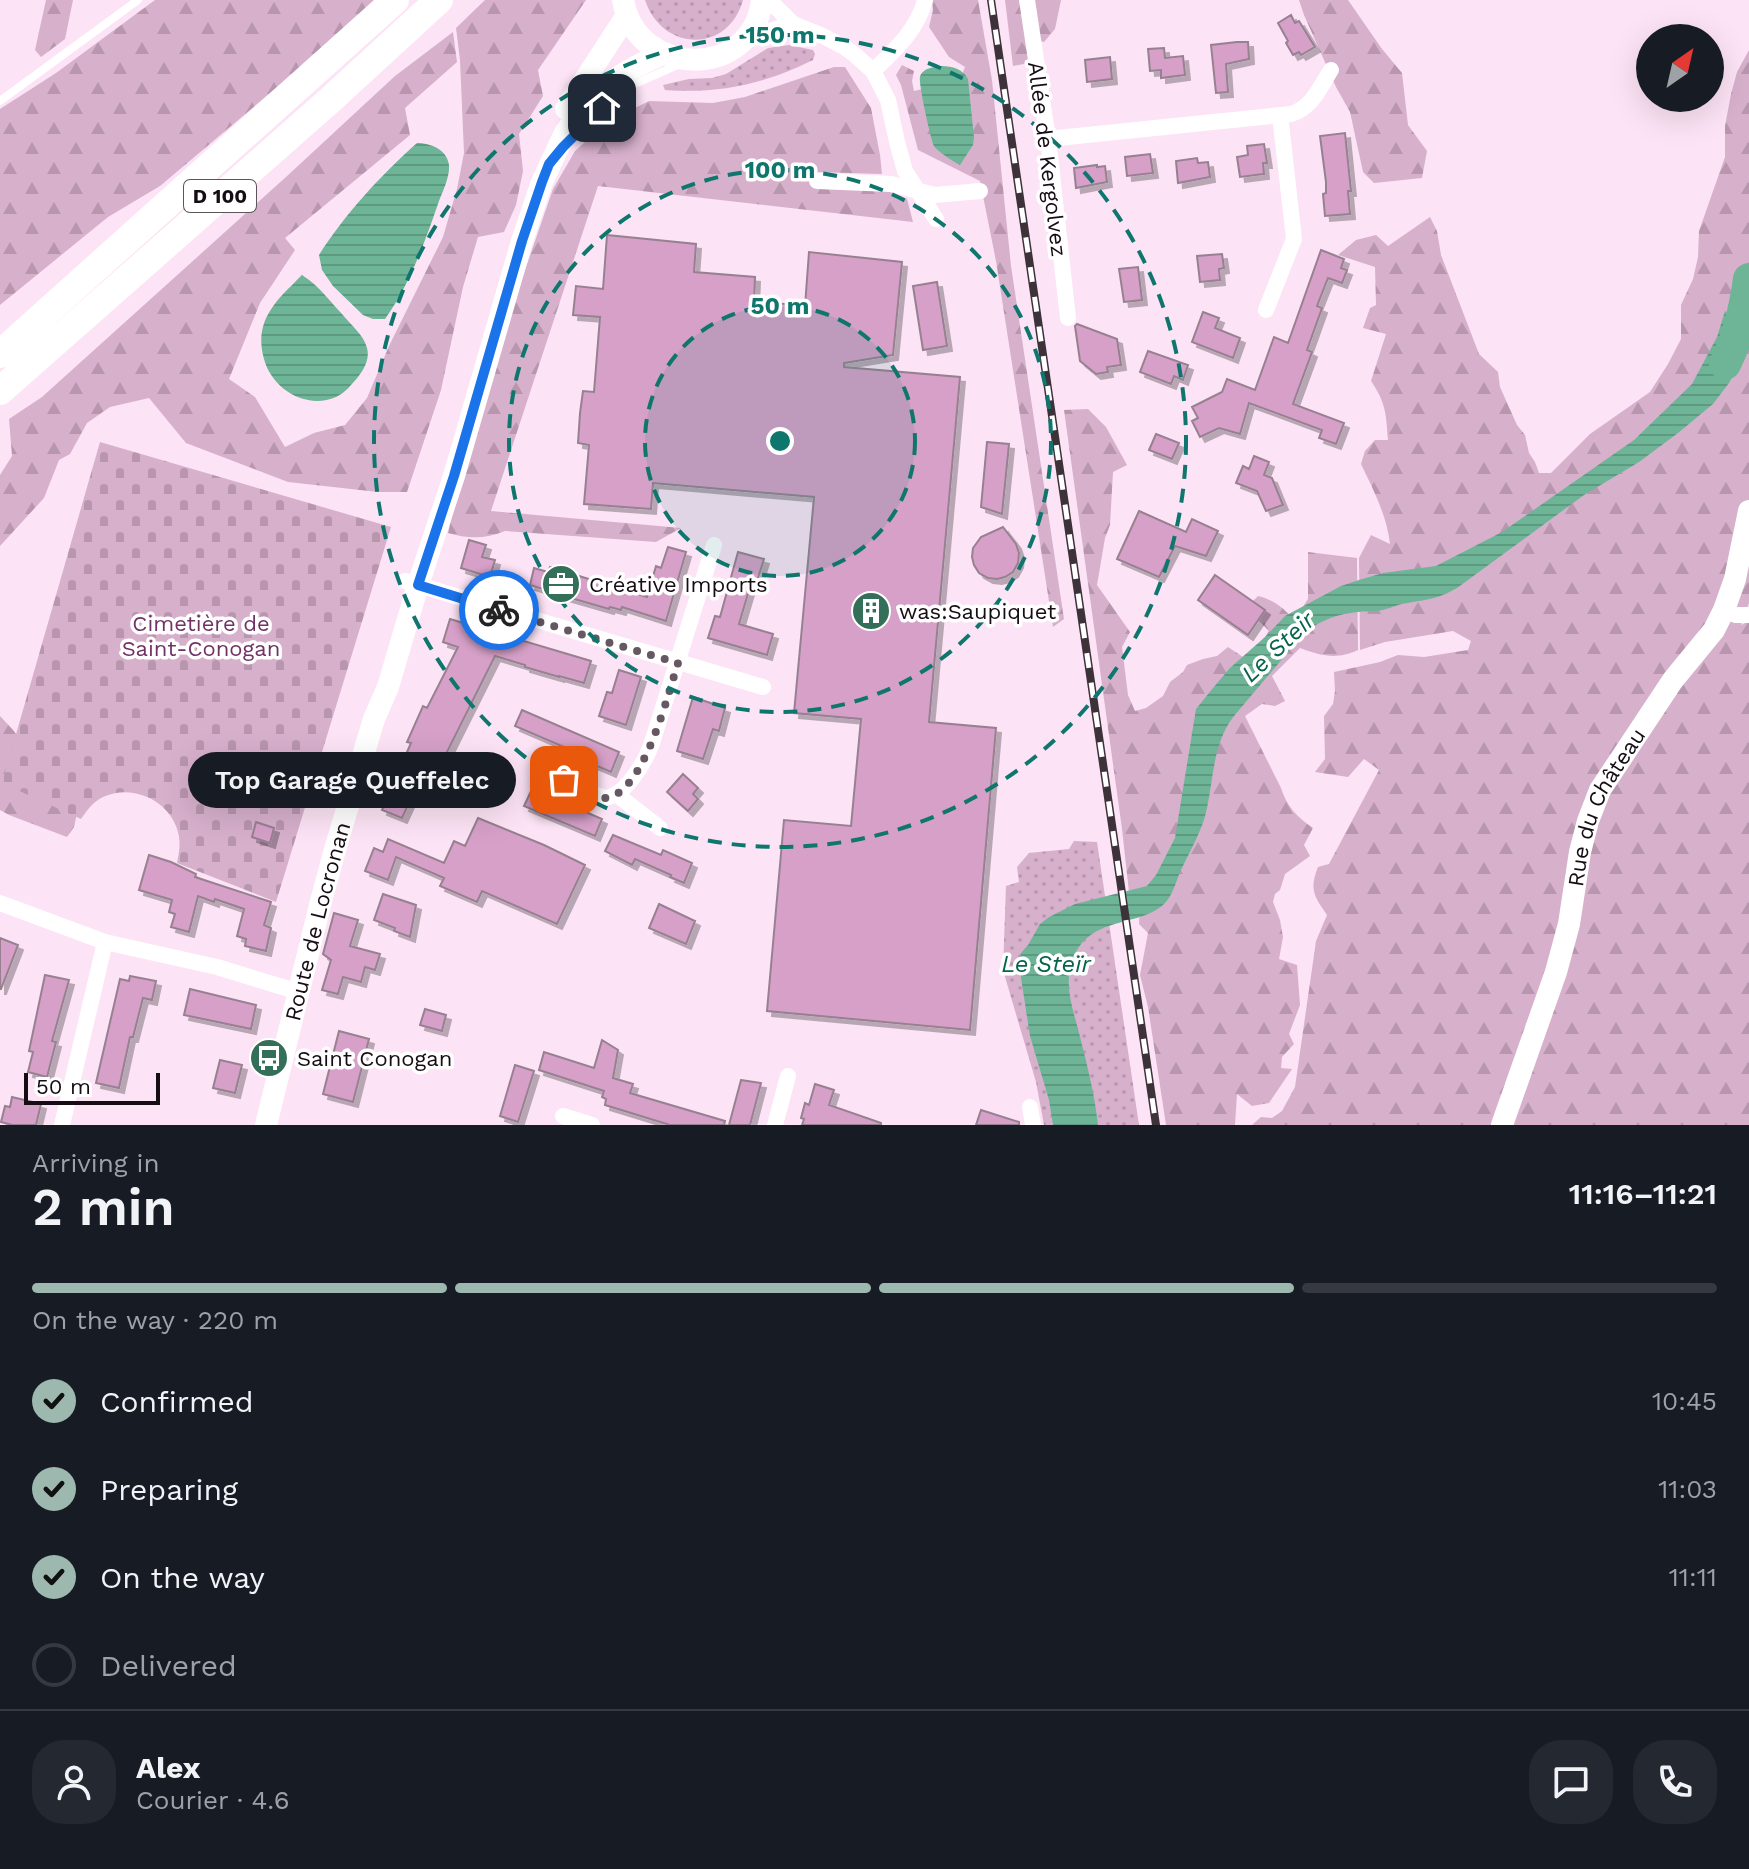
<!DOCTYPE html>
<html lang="en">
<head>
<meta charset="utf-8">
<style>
  body { margin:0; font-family:"Work Sans",sans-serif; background:#242831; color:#f1f3f6; height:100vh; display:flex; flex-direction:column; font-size:30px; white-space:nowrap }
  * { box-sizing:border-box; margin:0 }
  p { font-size:26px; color:#9ea1a6 }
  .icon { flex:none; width:44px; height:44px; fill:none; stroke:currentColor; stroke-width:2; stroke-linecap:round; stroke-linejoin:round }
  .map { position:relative; height:1125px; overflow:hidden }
  .side { display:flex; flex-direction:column; background:#171b24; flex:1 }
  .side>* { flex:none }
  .needle { width:52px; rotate:34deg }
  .controls { position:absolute; left:1636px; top:24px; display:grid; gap:16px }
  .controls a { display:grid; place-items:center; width:88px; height:88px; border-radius:50%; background:#171b24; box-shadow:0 8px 32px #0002; font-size:40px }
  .scale { position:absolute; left:24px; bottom:20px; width:136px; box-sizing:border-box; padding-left:8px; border:4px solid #150d13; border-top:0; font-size:22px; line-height:28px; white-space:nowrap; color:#150d13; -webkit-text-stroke:6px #fff; paint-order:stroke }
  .pin { position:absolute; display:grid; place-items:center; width:68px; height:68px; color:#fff; margin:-34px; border-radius:16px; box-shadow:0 4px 12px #0006 }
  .courier { position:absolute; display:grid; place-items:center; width:80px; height:80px; margin:-40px; border:6px solid #1a73e8; border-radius:50%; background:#fff; color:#222; box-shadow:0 2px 10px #0007 }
  .bubble { position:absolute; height:56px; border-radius:28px; background:#171b24; box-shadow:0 8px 32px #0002; font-size:26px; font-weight:600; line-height:56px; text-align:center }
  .overview em { font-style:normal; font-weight:600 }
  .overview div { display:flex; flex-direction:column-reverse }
  .overview { display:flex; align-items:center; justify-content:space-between; height:136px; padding:0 32px }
  h1 { font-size:52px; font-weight:600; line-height:60px }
  .bar { display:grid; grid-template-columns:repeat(4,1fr); gap:12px 8px; align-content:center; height:96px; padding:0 32px }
  .bar i { height:10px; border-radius:6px; background:#363941 }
  .bar .current { background:#9cb8af }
  .bar p { grid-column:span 4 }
  .line { display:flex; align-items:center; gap:20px; padding:0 32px; border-top:2px solid #363941 }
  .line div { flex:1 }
  .round { display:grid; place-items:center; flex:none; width:84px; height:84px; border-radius:32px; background:#242831 }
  ol { padding:0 32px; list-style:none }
  li { display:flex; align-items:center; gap:24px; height:88px }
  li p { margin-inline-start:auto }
  li .icon { padding:8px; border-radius:50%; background:#9cb8af; color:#111; stroke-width:4 }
  li:last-child { color:#9ea1a6 }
  li i { width:44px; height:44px; border:4px solid #363941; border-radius:50% }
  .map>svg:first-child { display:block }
  .green { fill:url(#green-dots) }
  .forest { fill:url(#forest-firs) }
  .cemetery { fill:url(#cemetery-stones) }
  .water { fill:url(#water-rules) }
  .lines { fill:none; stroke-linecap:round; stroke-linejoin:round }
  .river { stroke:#6eb598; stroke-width:32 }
  .building { fill:#d6a0c8; stroke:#978191; stroke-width:2; filter:url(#shadow) }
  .lane { stroke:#fff; stroke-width:8 }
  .street { stroke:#fff; stroke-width:16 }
  .secondary { stroke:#fff; stroke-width:22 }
  .highway { stroke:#fff; stroke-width:28 }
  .rail-casing { stroke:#3d323a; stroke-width:8 }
  .rail { stroke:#fff; stroke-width:5; stroke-dasharray:15; stroke-linecap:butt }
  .done { stroke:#665862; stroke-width:8; stroke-dasharray:0 14.4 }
  .route { stroke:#1a73e8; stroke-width:10 }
  .ring { fill:none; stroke:#0f766e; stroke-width:4; stroke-dasharray:14 10 }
  .labels { text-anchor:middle; stroke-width:7; stroke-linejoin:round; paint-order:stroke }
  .shield { fill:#fff; stroke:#5b565a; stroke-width:2 }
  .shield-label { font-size:20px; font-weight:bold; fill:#150d13 }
  .street-label { font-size:22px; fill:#150d13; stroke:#fff }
  .poi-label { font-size:22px; fill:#150d13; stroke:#fff; text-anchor:start }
  .park-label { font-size:22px; fill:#723164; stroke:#fff }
  .water-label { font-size:24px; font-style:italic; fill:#056449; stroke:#fff }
  .centre { fill:#0f766e; stroke:#fff; stroke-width:4 }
  .ring-label { font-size:24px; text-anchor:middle; font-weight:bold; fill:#0f766e; stroke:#fff; stroke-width:7; stroke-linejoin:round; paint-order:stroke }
</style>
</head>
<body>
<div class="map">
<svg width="1749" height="1125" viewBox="0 0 1749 1125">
  <defs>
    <pattern id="green-dots" width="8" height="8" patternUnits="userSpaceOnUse" patternTransform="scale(2)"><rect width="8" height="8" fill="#d7b0cc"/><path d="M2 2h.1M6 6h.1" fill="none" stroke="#b896ae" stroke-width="1.8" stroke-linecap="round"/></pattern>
    <pattern id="forest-firs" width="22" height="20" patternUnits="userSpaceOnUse" patternTransform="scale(2)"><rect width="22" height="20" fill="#d7b0cc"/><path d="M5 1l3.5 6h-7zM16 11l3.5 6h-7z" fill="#b896ae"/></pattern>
    <pattern id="cemetery-stones" width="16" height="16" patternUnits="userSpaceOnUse" patternTransform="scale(2)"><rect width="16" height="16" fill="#d7b0cc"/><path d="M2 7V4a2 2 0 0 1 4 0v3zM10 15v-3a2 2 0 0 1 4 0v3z" fill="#b896ae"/></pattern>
    <pattern id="water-rules" width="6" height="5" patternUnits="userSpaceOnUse" patternTransform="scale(2)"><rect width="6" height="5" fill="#6eb598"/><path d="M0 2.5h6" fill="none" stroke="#5e9a82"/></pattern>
    <filter id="shadow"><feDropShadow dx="5" dy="5" stdDeviation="0" flood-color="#0004"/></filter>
  </defs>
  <rect width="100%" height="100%" fill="#fce3f5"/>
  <!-- green -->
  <path class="green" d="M645 0H743C728 54 662 52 645 0Z
    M789 45 813 50 815 54 813 60C765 84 718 94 665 90L663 85 689 79 712 78 726 74 768 48Z
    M1074 841 1097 842 1139 1125H1044L1036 1082 1003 970 1006 886 1019 882 1017 867 1029 853 1069 849Z"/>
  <!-- forest -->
  <path class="forest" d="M46 0H73L65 39 41 57 35 50Z
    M155 0H376L289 77 160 186 108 217 0 305V109L56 73Z
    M485 0H586L538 70 543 96 519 134 523 171 516 205 504 232 478 237 463 287 441 390 407 492H378L288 482 186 443 149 398 110 407 87 423 70 454 59 460 44 498 0 546V475L12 456 9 419 42 397 286 177 395 76 453 32 457 62 405 108 410 135 285 238 295 250 260 303 229 379 255 397 285 447 314 433 345 425 367 398 389 346 443 237 457 189 464 153 460 60 456 28Z
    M932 0H978L992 80 1011 266 1064 619 1053 627 996 261 980 181 918 150 901 85 896 75 902 65 914 71 912 81 914 91 931 87 966 94 963 72 965 67 949 57 929 27 933 10Z
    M1005 0H1061L1055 29 1044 42 1025 37 1029 63 1013 66Z
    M1299 0H1348L1382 49 1402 73 1408 125 1427 151 1422 178 1374 183 1363 172 1350 112 1336 87 1304 15Z
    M1749 50V603L1741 625 1749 621V1125H1252L1261 1117 1272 1118 1282 1111 1295 1087 1316 941 1327 915C1314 896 1309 890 1318 867L1329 864 1379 770 1364 759 1348 777 1315 772 1325 759 1324 716 1333 704 1335 691 1334 672 1380 662 1398 655 1424 657 1468 650 1471 641 1453 631 1385 642 1360 650 1359 558 1371 535 1390 544C1387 516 1373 489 1361 464L1365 451 1375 440H1388C1386 414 1386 403 1371 381L1386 334 1363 328 1370 308 1376 305 1375 267 1338 255 1356 240 1376 235 1388 246 1430 217 1437 231 1441 255 1479 354 1498 372 1500 387 1517 425 1525 435 1529 453 1535 462 1539 473H1551L1590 434 1650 392 1668 364 1681 339V305L1693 279 1698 257 1699 231 1725 157V126L1731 94 1737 72Z
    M834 67H845L871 108 880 155 882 174 816 172V187L888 191 907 199 913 222 598 186 491 511 681 528 656 542 505 531C486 539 468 539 448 533L459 488 505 328 553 189 575 151 618 112 624 118 635 108 649 101 713 103 745 97Z
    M1088 409 1106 427 1127 465 1113 472 1110 525 1105 538 1097 585 1130 632 1122 647 1128 695 1135 711 1146 708 1163 696 1170 682 1183 672 1187 665 1203 659 1217 656 1228 647 1249 661 1269 631 1251 613 1252 602 1258 596C1274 600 1284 608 1294 620L1308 599V552L1357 558 1358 650C1336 660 1322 656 1300 648L1272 676 1285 701 1275 706 1262 704 1245 716 1281 788C1287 807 1297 817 1313 828L1304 845 1310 856 1285 874 1280 890 1275 894 1273 902 1280 920 1283 937 1279 959 1297 965 1300 1005 1289 1034 1294 1044 1282 1057 1281 1068 1292 1069 1269 1103 1252 1106 1237 1094 1235 1125H1166L1148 1007 1140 975 1148 933 1139 924 1140 906 1129 892 1122 829 1064 410Z
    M0 716 13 730 77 813 74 827 67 837 9 815 0 810Z"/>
  <!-- cemetery -->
  <path class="cemetery" d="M100 442 391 527 276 902 177 863C179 853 181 843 178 832 170 801 133 783 103 797 93 802 87 810 81 819L2 783Z"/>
  <!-- water -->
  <path class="water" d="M942 66C952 66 963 69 968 79L974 138 973 145 960 165C954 162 937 151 934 146 931 141 918 82 920 77 922 68 934 67 942 66Z
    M417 143C430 143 447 149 449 165 450 176 443 191 439 201 425 242 410 284 385 319H373L363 315 333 286 322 270 319 255C345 214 381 175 417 143Z
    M302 275C318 285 329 300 342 314 350 324 364 335 367 348 370 359 364 369 358 377 352 384 345 393 336 397 306 410 272 389 264 359 253 320 277 300 302 275Z
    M1725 311 1749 328V347L1729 383 1713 404 1678 433 1639 462 1584 495 1457 588C1434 601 1426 599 1402 604 1394 606 1386 610 1377 611 1371 612 1364 611 1358 612 1337 614 1322 620 1305 632L1234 716C1213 743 1214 775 1207 808 1203 829 1190 851 1181 870 1177 879 1174 890 1169 898 1146 932 1083 909 1070 969 1065 993 1076 1018 1081 1041 1088 1068 1095 1097 1098 1125H1053L1049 1100 1030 1036 1019 965 1021 953 1028 945 1040 924 1049 917 1075 904 1147 886 1156 875 1175 838 1196 709 1213 688 1230 668 1265 637 1285 616 1341 586 1359 580 1383 573 1436 566 1502 532 1634 440 1692 384 1717 337Z"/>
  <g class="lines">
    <!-- river -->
    <path class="river" d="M1725 364C1739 337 1745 308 1749 279"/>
  </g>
  <!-- building -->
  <path class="building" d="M1291 15 1295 23 1299 21 1315 47 1301 55 1299 52 1293 55 1286 43 1288 41 1278 23Z
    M1237 42H1248L1249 59 1226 64 1228 92 1216 93 1211 45Z
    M1164 48 1165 58 1183 56 1185 75 1161 78V70L1150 71 1148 49Z
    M1110 57 1112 79 1087 82 1085 60Z
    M1345 133 1351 191H1348L1350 214 1325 216 1323 194 1326 193V182L1320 136Z
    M1264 144 1267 163H1263L1264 174 1240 177 1237 157 1248 155 1247 146Z
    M1150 154 1153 173 1127 176 1125 157Z
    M1197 158 1198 163 1208 162 1210 177 1178 183 1176 161Z
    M1097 165V167L1105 166 1107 182 1076 188 1074 168Z
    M607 235 696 244 694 272 755 277 754 301 805 306 809 252 902 262 893 355 844 363V367L960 377 929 722 996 728 970 1030 767 1011 784 820 851 826 861 719 794 713 814 497 653 483 651 509 584 504 589 445 578 443 580 413 583 391 594 392 600 317 573 315 576 286 603 289Z
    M1321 250 1344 259 1341 268 1347 270 1342 283 1328 278 1317 306 1322 308 1307 350 1312 352 1293 404 1344 423 1336 444 1319 438 1322 430 1249 403 1240 434 1219 428 1200 437 1192 421 1198 418 1192 407 1222 392 1227 379 1255 390 1274 337 1288 343Z
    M1222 254 1224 268 1219 269 1220 280 1200 282 1197 256Z
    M1138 267 1142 300 1124 302 1119 269Z
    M937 282 947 346 923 350 913 286Z
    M1203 312 1219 318 1215 328 1240 338 1233 358 1192 342Z
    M1077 324 1117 339 1121 365 1107 367 1108 372 1096 374 1080 361 1075 326Z
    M1148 351 1188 365 1183 380 1174 376 1171 384 1140 372Z
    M1156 434 1179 443 1172 459 1149 450Z
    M987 442 1009 444 1002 514 981 507Z
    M1254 456 1269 462 1264 475 1272 478 1283 505 1266 511 1257 491 1236 483 1243 466 1249 469Z
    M1139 511 1186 532 1192 519 1218 531 1206 556 1175 546 1159 577 1117 559Z
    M1003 527 1016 544 1019 553 1018 563 1013 572 1005 577 997 579 988 578 979 573 974 565 972 557 973 548 981 537Z
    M469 540 486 545 482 557 495 560 490 577 461 568Z
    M668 547 686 552 666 621 622 607 621 610 610 607 609 609 543 590V589L530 585 534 568 548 572 550 567 647 597 656 566 661 568Z
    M738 552 764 559 757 581 752 580 739 624 773 634 767 655 708 638 715 616 720 617Z
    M1215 575 1265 610 1248 635 1198 600Z
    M450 619 591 661 584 683 559 676V677L525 667V665L495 656 438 770 451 776 443 794 418 783 402 818 382 810 411 743 407 742 423 706 427 708 458 647 443 642Z
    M619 670 641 677 626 725 599 716 607 692 612 693Z
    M693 697 725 708 719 731 713 729 703 759 677 751Z
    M522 710 619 752 611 772 576 757 578 753 515 726Z
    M683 774 698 788 693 794 698 799 688 811 667 792Z
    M532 789 588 811V813L602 819 595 836 524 806Z
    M478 818 544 845 585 865 557 924 482 891 477 902 440 886 444 878 396 857 388 880 365 871 374 848 383 852 388 839 444 863 454 841 465 846Z
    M256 822 274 828 270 843 252 837Z
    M613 835 661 855 663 850 692 863 684 883 670 877 671 875 635 859 632 865 605 851Z
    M149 855 171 862 196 874 195 877 271 902 264 925 271 928 266 951 245 946 246 939 237 936 244 909 215 899 214 902 198 896 189 932 171 927 175 914 169 912 172 900 139 890Z
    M383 894 416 905 410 937 394 931 395 928 374 920Z
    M659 904 695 921 686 944 649 928Z
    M334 913 358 920 350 946 380 954 375 970 365 967 361 982 343 977 338 994 322 990 331 960 323 954Z
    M0 938 18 945 1 989H0Z
    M45 975 69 980 52 1041 56 1042 47 1077 28 1072 33 1052 29 1051Z
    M130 976 156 981 152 1000 143 998 133 1037H130L119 1088 96 1083 120 979 129 981Z
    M190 989 256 1005 251 1029 184 1015Z
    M425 1009 446 1015 442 1031 420 1025Z
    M339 1031 369 1039 353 1102 323 1094Z
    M602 1040 618 1050 613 1078 633 1084 630 1093 725 1121 724 1125H670L605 1105 606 1099 602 1097 604 1091 539 1070 544 1052 594 1068Z
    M220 1060 242 1065 235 1093 213 1088Z
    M515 1065 534 1071 518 1122 500 1116Z
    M741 1080 761 1083 750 1125H729Z
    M815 1084 834 1090 829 1105 881 1123V1125H802L804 1119 801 1118 805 1103 809 1105Z
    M12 1097 41 1104 36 1125H12L1 1122 5 1106 10 1107Z
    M981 1110 1019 1122V1125H976Z"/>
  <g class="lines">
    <!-- lane -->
    <path class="lane" d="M0 101 138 0
      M581 127 602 108 632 85 680 64"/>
    <!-- street -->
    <path class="street" d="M769 0 793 24 823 36 844 47 854 54 873 71 888 100 897 142 905 171 936 219
      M1027 0 1048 139 1068 318
      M745 38 793 24
      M873 71C894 51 918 29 925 0
      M1048 139 1291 114C1312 108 1320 87 1331 70
      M817 181 891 184 935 195 980 191
      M1266 310 1294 239 1280 115
      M405 581 763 687
      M1724 610 1736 615H1749
      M544 772 604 798C625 797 644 763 651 746L714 545
      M616 794 660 828
      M0 903 105 942 217 967 299 992
      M1030 1107 1033 1125
      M563 1116 592 1125
      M62 1125 105 942
      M775 1125 788 1076"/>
    <!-- secondary -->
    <g class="secondary">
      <path d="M623 0C637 79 753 80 762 0"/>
      <path d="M566 109 627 15"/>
      <path id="s1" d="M266 1125 320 905 336 846 374 719 388 687 418 585 454 476 522 241 542 182 565 133 588 101 608 83 635 67 662 54"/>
      <path id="s2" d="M1502 1125 1556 972 1569 924 1580 852 1588 821 1600 790 1673 680 1714 630 1724 610 1735 579 1749 511"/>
    </g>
    <!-- highway -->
    <path class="highway" d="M0 354 395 0
      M0 391 329 101 439 0"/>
    <defs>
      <path id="rail" d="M991 0 1156 1125"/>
    </defs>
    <!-- rail casing -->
    <use href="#rail" class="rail-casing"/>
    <!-- rail -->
    <use href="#rail" class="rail"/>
  </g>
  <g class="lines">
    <!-- done -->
    <path class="done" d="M499 610 678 663C668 694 643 797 604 798L564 780"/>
    <!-- route -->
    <path class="route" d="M499 610 418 585 454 476 522 241 542 182 549 164 563 147 602 108"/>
  </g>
  <!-- distance rings -->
  <circle cx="780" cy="441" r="135" fill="#0f766e" fill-opacity=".12"/>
  <g class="ring">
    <circle cx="780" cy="441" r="135"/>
    <circle cx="780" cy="441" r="271"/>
    <circle cx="780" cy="441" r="406"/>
  </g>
  <!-- icons -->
  <defs>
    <symbol id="office-disc" viewBox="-11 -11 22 22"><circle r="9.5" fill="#346f59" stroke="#fff"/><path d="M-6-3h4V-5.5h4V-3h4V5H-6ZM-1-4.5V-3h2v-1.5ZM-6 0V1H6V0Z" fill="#fff"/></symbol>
    <symbol id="building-disc" viewBox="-11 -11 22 22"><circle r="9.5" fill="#346f59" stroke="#fff"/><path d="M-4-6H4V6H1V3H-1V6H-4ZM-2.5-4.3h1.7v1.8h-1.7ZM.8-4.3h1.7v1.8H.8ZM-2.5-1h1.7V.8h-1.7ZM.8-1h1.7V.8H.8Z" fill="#fff"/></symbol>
    <symbol id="bus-disc" viewBox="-11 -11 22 22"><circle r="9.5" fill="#346f59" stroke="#fff"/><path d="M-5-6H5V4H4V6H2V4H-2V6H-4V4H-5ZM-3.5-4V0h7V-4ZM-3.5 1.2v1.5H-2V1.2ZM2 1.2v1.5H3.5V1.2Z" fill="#fff"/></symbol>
  </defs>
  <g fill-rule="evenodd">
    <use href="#office-disc" x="539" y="562" width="44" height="44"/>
    <use href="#building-disc" x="849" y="589" width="44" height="44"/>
    <use href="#bus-disc" x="247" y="1036" width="44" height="44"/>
  </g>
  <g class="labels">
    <!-- shield labels -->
    <rect class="shield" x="184" y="180" width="72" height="32" rx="6"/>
    <g class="shield-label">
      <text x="220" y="203">D 100</text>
    </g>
    <!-- street labels -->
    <g class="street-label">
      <text transform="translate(1048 159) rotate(83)" y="8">Allée de Kergolvez</text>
      <text dy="8" stroke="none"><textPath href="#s2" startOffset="336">Rue du Château</textPath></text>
      <text dy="8" stroke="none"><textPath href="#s1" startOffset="210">Route de Locronan</textPath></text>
    </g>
    <!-- poi labels -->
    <g class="poi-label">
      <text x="589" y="592">Créative Imports</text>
      <text x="899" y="619">was:Saupiquet</text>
      <text x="297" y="1066">Saint Conogan</text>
    </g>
    <!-- park labels -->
    <g class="park-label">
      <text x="201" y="631">Cimetière de<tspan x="201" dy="25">Saint-Conogan</tspan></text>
    </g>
    <!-- water labels -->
    <g class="water-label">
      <text transform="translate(1278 647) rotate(-43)" y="8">Le Steir</text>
      <text x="1046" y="972">Le Steïr</text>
    </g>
  </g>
  <circle cx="780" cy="441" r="12" class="centre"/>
  <g class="ring-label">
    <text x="780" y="43">150 m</text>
    <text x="780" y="178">100 m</text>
    <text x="780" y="314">50 m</text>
  </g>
</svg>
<div class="controls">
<a><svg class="needle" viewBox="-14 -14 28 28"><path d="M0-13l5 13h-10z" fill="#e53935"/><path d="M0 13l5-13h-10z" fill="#9ea1a6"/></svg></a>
</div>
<div class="scale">50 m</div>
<div class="pin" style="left:564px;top:780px;background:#ea580c"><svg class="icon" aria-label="bag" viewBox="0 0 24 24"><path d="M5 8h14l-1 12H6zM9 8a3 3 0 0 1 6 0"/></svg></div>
<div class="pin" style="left:602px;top:108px;background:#1f2937"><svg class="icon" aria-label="home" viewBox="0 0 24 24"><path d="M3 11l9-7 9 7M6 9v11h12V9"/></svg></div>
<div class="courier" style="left:499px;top:610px"><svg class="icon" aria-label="bike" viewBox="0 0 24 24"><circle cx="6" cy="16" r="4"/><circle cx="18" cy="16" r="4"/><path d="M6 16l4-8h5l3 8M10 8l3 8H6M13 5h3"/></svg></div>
<div class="bubble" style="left:188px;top:752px;width:328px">Top Garage Queffelec</div>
</div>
<section class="side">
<div class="overview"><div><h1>2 min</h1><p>Arriving in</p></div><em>11:16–11:21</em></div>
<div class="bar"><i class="current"></i><i class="current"></i><i class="current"></i><i></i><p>On the way · 220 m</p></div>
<ol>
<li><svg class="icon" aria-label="check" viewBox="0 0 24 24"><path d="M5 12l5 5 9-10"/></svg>Confirmed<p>10:45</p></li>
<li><svg class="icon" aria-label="check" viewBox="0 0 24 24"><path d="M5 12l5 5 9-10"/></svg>Preparing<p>11:03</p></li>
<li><svg class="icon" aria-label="check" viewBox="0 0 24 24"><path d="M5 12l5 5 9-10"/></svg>On the way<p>11:11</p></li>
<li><i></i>Delivered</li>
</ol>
<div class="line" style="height:144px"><a class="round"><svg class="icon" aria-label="person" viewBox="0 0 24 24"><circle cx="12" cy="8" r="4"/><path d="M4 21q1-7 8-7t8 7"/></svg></a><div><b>Alex</b><p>Courier · 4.6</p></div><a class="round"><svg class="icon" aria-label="chat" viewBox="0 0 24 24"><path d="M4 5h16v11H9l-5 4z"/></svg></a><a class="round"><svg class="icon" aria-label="phone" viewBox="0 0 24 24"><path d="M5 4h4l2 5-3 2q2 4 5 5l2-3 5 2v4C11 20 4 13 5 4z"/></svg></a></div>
</section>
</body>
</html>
